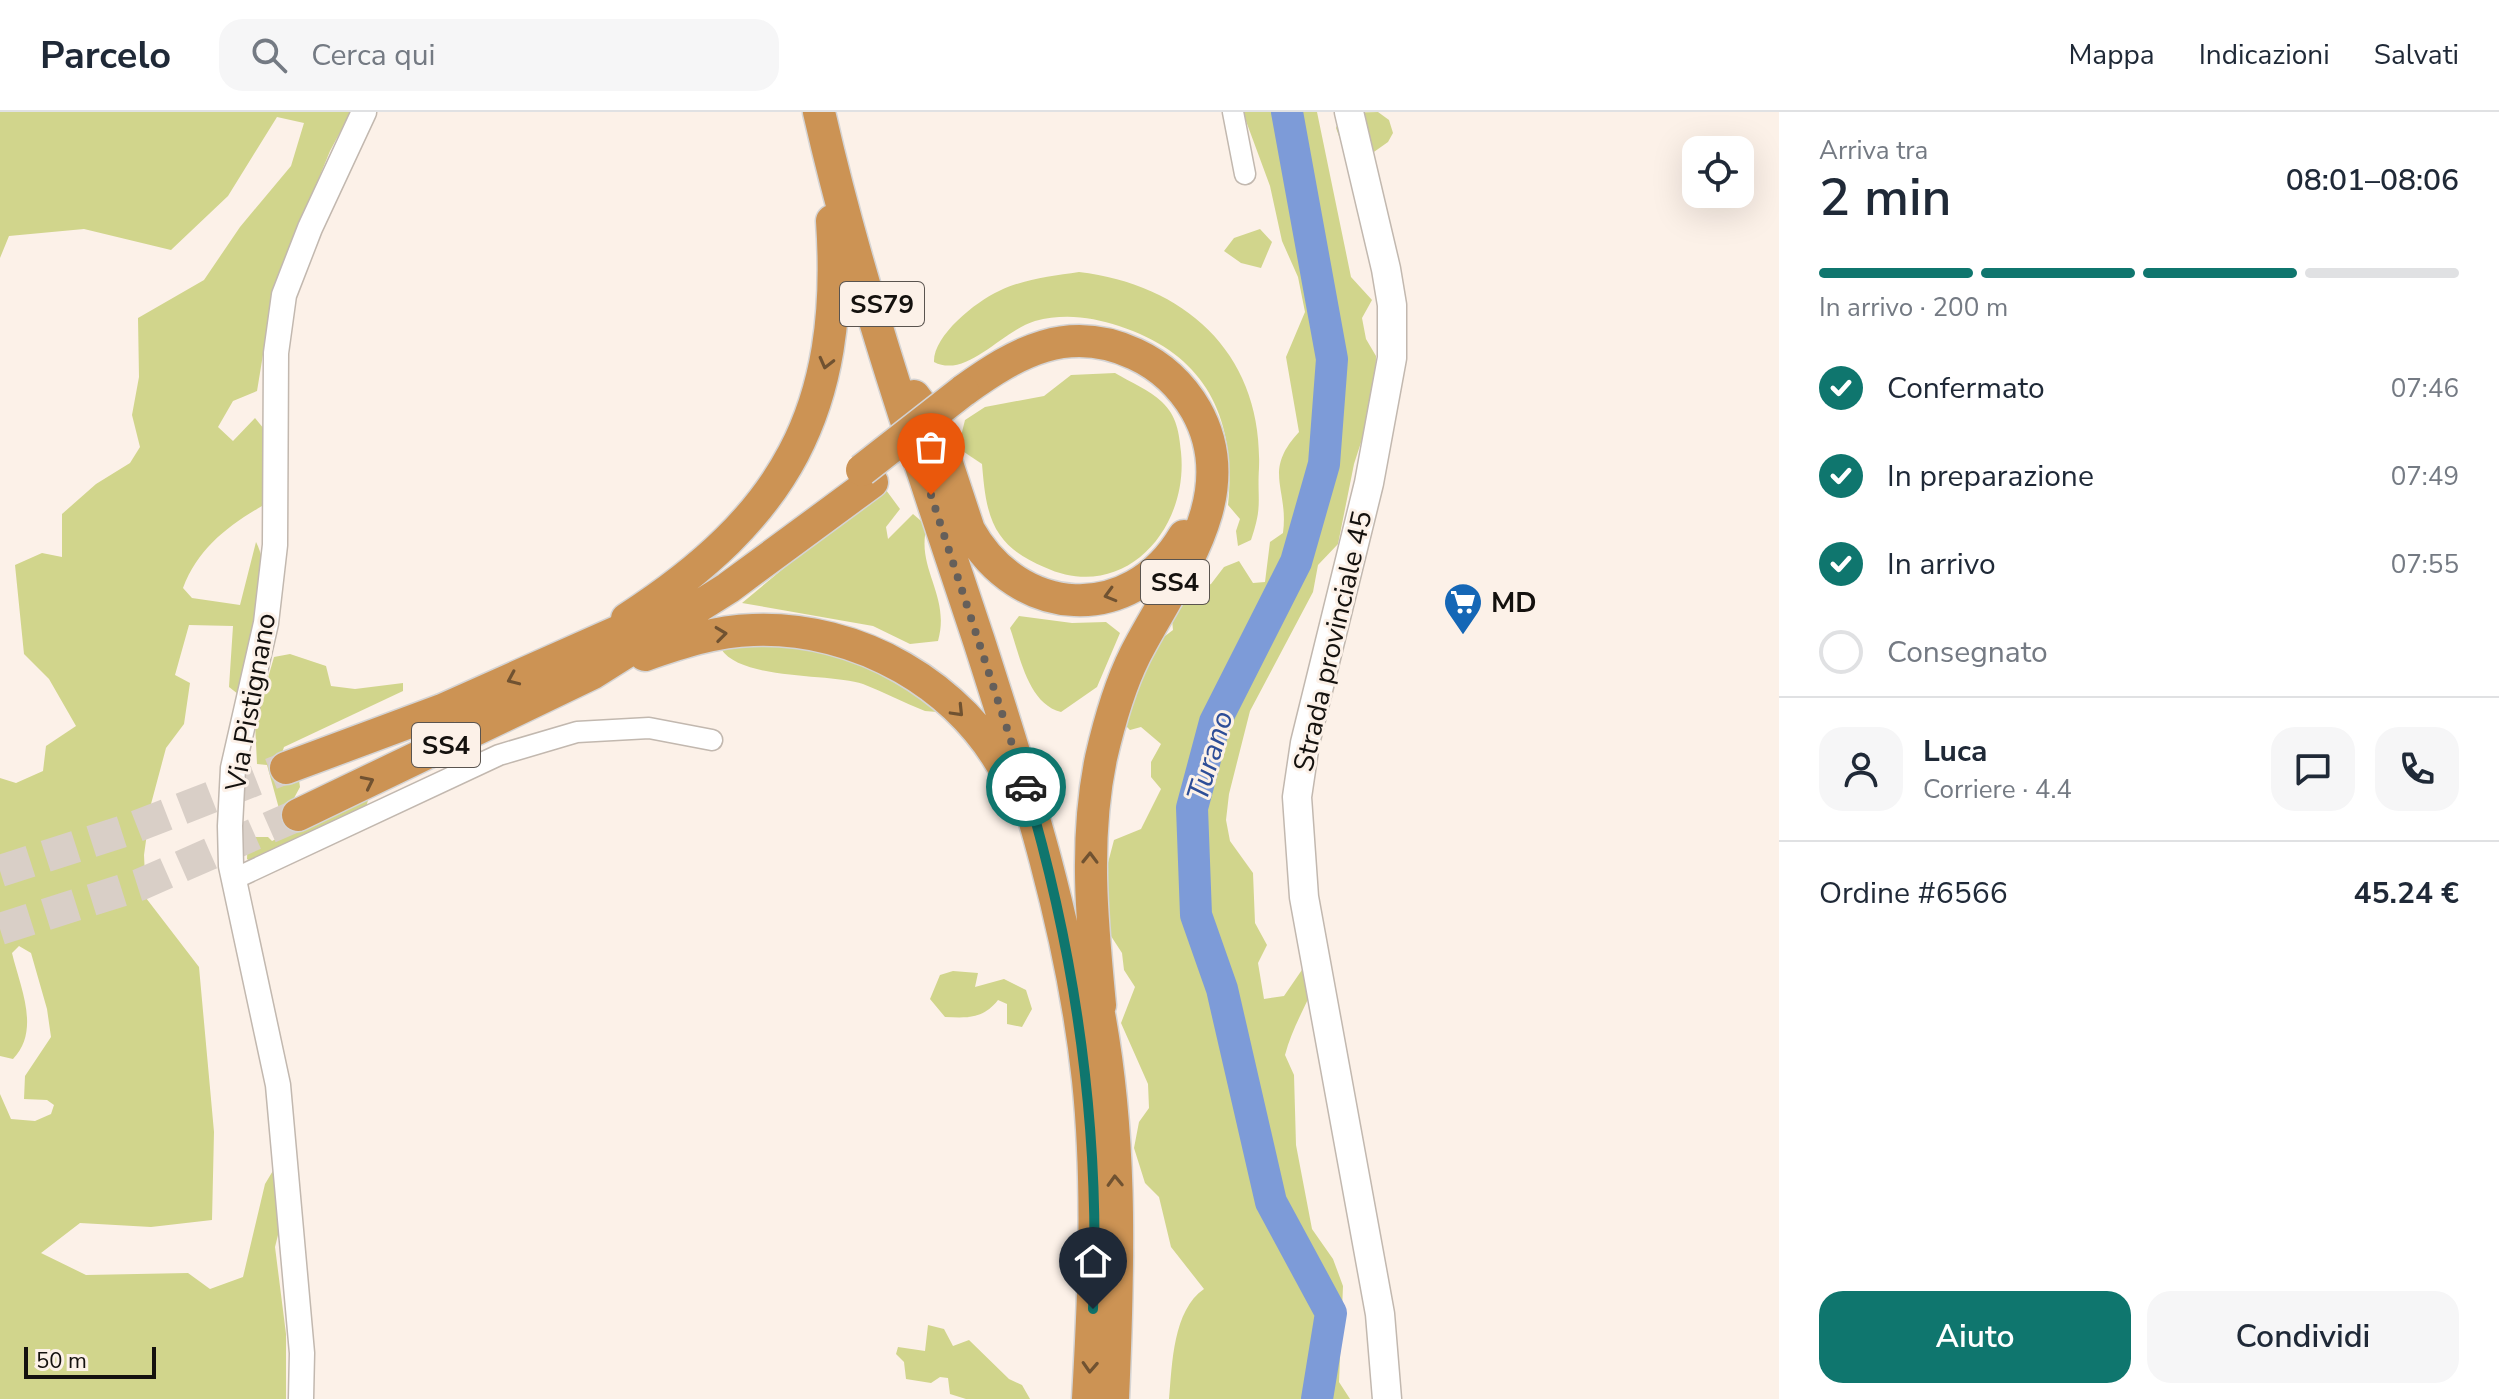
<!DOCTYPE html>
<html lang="it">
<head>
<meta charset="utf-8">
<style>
  body { margin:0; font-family:"Nunito Sans",sans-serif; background:#f6f6f7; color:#1f2937; height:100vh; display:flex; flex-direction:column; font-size:30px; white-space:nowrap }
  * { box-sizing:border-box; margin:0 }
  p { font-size:26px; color:#747a83 }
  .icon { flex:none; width:44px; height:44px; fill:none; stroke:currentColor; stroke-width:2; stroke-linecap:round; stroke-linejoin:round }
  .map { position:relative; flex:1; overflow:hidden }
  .details { display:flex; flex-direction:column; background:#fff; width:720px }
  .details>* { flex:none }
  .tools { position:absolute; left:1682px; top:24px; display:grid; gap:16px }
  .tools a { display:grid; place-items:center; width:72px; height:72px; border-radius:16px; background:#fff; box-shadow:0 8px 32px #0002; font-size:40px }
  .scale { position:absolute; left:24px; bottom:20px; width:132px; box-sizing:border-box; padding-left:8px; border:4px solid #14110e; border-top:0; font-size:22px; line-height:28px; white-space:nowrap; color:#14110e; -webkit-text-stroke:6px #fcf1e8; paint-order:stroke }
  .pin { position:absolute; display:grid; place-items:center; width:68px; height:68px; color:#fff; margin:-82px -34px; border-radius:50% 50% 50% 0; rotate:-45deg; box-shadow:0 0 8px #0007 }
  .pin .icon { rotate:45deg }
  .courier { position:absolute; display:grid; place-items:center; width:80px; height:80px; margin:-40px; border:6px solid #0f766e; border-radius:50%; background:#fff; color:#222; box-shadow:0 2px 10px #0007 }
  .headline em { font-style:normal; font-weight:600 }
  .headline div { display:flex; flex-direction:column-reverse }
  .headline { display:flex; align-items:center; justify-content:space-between; height:136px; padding:0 40px }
  h1 { font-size:52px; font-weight:600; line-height:60px }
  .bar { display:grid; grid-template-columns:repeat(4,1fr); gap:12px 8px; align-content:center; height:96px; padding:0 40px }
  .bar i { height:10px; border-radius:6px; background:#e0e1e3 }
  .bar .selected { background:#0f766e }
  .bar p { grid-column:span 4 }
  .line { display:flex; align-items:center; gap:20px; padding:0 40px; border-top:2px solid #e0e1e3 }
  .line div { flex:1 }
  .round { display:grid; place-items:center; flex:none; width:84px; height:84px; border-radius:24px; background:#f6f6f7 }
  ol { padding:0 40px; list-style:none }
  li { display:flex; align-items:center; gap:24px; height:88px }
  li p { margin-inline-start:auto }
  li .icon { padding:8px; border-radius:50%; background:#0f766e; color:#fff; stroke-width:4 }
  li:last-child { color:#747a83 }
  li i { width:44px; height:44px; border:4px solid #e0e1e3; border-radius:50% }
  .primary-button { display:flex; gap:16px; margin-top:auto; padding:16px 40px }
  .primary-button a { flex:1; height:92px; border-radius:24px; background:#0f766e; color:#fff; font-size:32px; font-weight:600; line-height:92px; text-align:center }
  .primary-button a+a { background:#f6f6f7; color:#1f2937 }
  header { display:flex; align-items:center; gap:48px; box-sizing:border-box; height:112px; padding:0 40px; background:#fff; border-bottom:2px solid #e0e1e3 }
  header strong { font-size:38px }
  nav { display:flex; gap:44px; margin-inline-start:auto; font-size:28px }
  .search { width:560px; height:72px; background:#f6f6f7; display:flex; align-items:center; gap:20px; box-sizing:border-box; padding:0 28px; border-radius:24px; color:#747a83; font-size:30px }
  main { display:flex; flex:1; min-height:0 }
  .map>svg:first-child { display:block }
  .green { fill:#d1d58c }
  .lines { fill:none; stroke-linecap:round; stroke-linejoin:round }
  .river { stroke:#7d9bd8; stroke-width:32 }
  .trunk-tunnel { stroke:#d9cfc7; stroke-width:32; stroke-dasharray:32 16; stroke-linecap:butt }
  .minor-casing { stroke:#c2b8af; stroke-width:23 }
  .tertiary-casing { stroke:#c2b8af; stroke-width:27 }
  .secondary-casing { stroke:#c2b8af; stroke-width:31 }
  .trunk-casing { stroke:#d5d4d4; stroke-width:35 }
  .minor { stroke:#fff; stroke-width:20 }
  .tertiary { stroke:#fff; stroke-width:24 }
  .secondary { stroke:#fff; stroke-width:28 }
  .trunk { stroke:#cc9354; stroke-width:32 }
  .trunk-bridge-casing { stroke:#d5d4d4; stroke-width:35; stroke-linecap:butt }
  .trunk-bridge { stroke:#cc9354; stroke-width:32 }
  .oneway { stroke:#705231 }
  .done { stroke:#655f5a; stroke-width:8; stroke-dasharray:0 14.4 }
  .route { stroke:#0f766e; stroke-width:10 }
  .labels { text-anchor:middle; stroke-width:6; stroke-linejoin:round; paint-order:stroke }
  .shield { fill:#fcf1e8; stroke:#5a544f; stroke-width:2 }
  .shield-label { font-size:26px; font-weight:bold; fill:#14110e }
  .poi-label { font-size:28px; font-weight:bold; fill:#14110e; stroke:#fcf1e8; text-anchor:start }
  .street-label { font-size:28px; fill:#14110e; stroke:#fcf1e8 }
  .water-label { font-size:30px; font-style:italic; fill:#2d4d97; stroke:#fcf1e8 }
</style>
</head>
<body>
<header>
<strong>Parcelo</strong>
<div class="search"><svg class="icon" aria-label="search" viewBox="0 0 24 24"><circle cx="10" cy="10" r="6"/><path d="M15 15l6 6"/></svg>Cerca qui</div>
<nav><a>Mappa</a><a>Indicazioni</a><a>Salvati</a></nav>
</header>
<main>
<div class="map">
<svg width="1779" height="1287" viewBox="0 0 1779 1287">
  <rect width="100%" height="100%" fill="#fcf1e8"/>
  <!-- green -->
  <path class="green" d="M0 0H351L330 39 274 176 257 279 233 289 218 315 233 329 255 306 264 317 262 394C226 415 198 437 183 476L192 486 240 493 256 430C278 473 249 537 238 582L229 575 233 514 189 513 175 563 190 571 184 612 166 636 151 692 144 743 146 786 199 855 214 1020 212 1108 151 1115 80 1111 41 1141 86 1163 188 1161 210 1177 243 1165 265 1072 277 1052 281 1111 275 1135 286 1222V1287H0V982L11 1007 35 1009 51 1002 54 993 47 988 24 987 25 964 51 925 47 897 31 841 19 834 12 841C20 875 41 918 13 947L0 944V666L16 671 43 659 46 634 76 614 49 567 24 542 15 453 42 441 62 445V402L96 372 130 351 140 335 132 303 139 265 138 206 204 168 240 115 291 54 304 11 277 5 228 84 171 138 84 117 9 124 0 146Z
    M1237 0H1317L1351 165 1372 188 1362 206 1366 227 1376 244 1375 287 1354 352 1338 432 1318 453 1313 480 1250 599 1229 682 1226 708 1230 729 1253 761 1255 811 1267 833 1258 851 1264 887 1284 884 1306 852 1318 865C1307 892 1292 916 1285 943L1294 963 1296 1033 1312 1117 1333 1147 1343 1174 1339 1270 1350 1287H1169C1172 1252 1173 1198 1204 1177L1171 1135 1159 1085 1145 1071 1134 1036 1139 1010 1149 996 1148 972 1121 911 1135 875 1124 858 1122 841 1109 821 1100 781 1114 728 1141 717 1161 677 1151 665V650L1161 632 1141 615 1130 618 1124 612 1147 556 1149 536 1173 518 1171 497 1180 483 1211 472 1224 455 1239 449 1253 471 1265 470 1270 430 1283 421C1289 376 1262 360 1299 320L1286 245 1305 200 1298 165 1282 129 1270 74 1246 9Z
    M1378 0 1389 8 1393 21 1388 30 1371 42 1344 38 1336 16 1342 1Z
    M1260 117 1272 130 1261 156 1241 151 1224 139 1234 126Z
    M1079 160C1187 173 1263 243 1259 356 1257 389 1263 393 1251 428L1238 434 1236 419 1240 407 1228 393C1237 305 1205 242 1119 214 1092 205 1064 201 1035 209 1001 219 967 267 934 250 933 224 975 190 999 179 1024 167 1052 164 1079 160Z
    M1115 261C1130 270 1150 278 1162 290 1177 304 1179 321 1181 340 1189 418 1123 492 1044 455 1027 448 1010 438 1000 423 986 404 984 375 982 352L958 336 965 308 985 295 1044 284 1071 263Z
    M886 378 900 397 886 415 888 427 913 402 927 414C915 456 951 483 938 529L910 532 873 514 742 491 861 392Z
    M1019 504 1072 511 1106 510 1120 521 1097 575 1061 600C1028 592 1020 544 1010 516Z
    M753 528C818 538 887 552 937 600L925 599C904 591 884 580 863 572 832 561 742 569 721 537Z
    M290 542 326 554 331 574 355 577 403 571V579L284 635 280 647 299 668 300 675 293 688 301 712H318L370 681 364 703 251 750 247 747 248 725H268L272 729 286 722 267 653 257 652 255 611 274 545Z
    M953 859 978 861 975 875 1004 867 1026 878 1032 897 1022 915 1007 912V892L998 888C983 907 968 906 945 905L930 887 940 863Z
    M928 1213 944 1217 953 1234 969 1228 1009 1267 1022 1273 1030 1287H966L950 1282 948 1266 940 1265 931 1271 906 1267 904 1250 896 1242 898 1235 925 1239Z"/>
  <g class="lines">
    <!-- river -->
    <path class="river" d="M1287 0 1332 247 1324 352 1296 450 1215 610 1192 696 1196 803 1222 877 1271 1090 1331 1201 1317 1287"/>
    <!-- trunk-tunnel -->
    <path class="trunk-tunnel" d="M0 759 127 718 286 656
      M0 817 139 773 298 703"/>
    <defs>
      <path id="minor" d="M1233 0 1245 62
        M234 767 499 643 577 620 649 616 712 628"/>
      <path id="tertiary" d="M301 1287 302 1241 278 973 231 754 230 714 233 656 266 511 275 433 276 241 284 183 310 116 364 0"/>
      <path id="secondary" d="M1349 0 1386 157 1392 193V246L1369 371 1305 631 1297 685 1304 785 1380 1202 1387 1287"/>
      <path id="trunk" d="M819 0C860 180 921 354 979 529 1025 672 1072 817 1088 968 1099 1073 1094 1181 1088 1287
        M963 279C1017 240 1068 211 1135 242 1161 254 1182 274 1196 298 1245 385 1173 468 1135 543 1119 575 1109 611 1101 646 1084 728 1092 810 1100 893
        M914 284 933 309 969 418C1018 506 1130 515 1184 424
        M627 507C785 405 845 299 832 109
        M645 543C680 531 715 519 753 518 858 514 962 573 1010 667
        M286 656 442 598 653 504
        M298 703 593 561 728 476 872 370
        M1093 872C1123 1008 1119 1149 1113 1287"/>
    </defs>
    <!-- minor casing -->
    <use href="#minor" class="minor-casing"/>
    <!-- tertiary casing -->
    <use href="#tertiary" class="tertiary-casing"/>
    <!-- secondary casing -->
    <use href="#secondary" class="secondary-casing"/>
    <!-- trunk casing -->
    <use href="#trunk" class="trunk-casing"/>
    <!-- minor -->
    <use href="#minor" class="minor"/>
    <!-- tertiary -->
    <use href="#tertiary" class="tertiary"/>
    <!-- secondary -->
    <use href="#secondary" class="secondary"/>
    <!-- trunk -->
    <use href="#trunk" class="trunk"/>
    <defs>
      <path id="trunk-bridge" d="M862 358 963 279"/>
    </defs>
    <!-- trunk-bridge casing -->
    <use href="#trunk-bridge" class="trunk-bridge-casing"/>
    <!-- trunk-bridge -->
    <use href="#trunk-bridge" class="trunk-bridge"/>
  </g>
  <!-- one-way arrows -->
  <defs><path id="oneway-chevron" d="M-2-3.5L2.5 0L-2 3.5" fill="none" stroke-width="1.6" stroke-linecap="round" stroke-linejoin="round" transform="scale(2)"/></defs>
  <g class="oneway">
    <use href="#oneway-chevron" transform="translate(826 251) rotate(104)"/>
    <use href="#oneway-chevron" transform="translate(1110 483) rotate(164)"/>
    <use href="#oneway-chevron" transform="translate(721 522) rotate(-7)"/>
    <use href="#oneway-chevron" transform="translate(513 567) rotate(156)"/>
    <use href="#oneway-chevron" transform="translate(958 599) rotate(46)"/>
    <use href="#oneway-chevron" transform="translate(368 670) rotate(-26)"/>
    <use href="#oneway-chevron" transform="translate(1090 746) rotate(-89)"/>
    <use href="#oneway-chevron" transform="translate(1115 1069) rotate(-92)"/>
    <use href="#oneway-chevron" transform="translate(1090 1255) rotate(93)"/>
  </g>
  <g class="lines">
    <!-- done -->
    <path class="done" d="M931 383 1026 675"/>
    <!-- route -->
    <path class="route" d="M1026 675C1076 844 1101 1020 1093 1197"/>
  </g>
  <!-- icons -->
  <defs>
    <symbol id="supermarket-pin" viewBox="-11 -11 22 30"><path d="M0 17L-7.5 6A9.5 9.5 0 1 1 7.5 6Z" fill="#1567b6" stroke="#fcf1e8"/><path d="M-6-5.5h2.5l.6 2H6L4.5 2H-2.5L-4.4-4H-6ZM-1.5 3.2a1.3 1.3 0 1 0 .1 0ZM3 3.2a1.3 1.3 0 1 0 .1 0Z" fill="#fff"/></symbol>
  </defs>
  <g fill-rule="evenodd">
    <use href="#supermarket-pin" x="1441" y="468" width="44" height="60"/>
  </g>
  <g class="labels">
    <!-- shield labels -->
    <g class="shield">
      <rect x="840" y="170" width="84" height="44" rx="6"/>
      <rect x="1141" y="448" width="68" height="44" rx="6"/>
      <rect x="412" y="611" width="68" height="44" rx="6"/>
    </g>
    <g class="shield-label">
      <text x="882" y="201">SS79</text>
      <text x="1175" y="479">SS4</text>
      <text x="446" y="642">SS4</text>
    </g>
    <!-- poi labels -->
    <g class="poi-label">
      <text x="1491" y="500">MD</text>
    </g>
    <!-- street labels -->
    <g class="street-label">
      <text transform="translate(1332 529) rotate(-77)" y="10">Strada provinciale 45</text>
      <text transform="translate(250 590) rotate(-80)" y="10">Via Pistignano</text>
    </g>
    <!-- water labels -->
    <g class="water-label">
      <text transform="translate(1210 644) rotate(-73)" y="10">Turano</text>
    </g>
  </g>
</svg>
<div class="tools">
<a><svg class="icon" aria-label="locate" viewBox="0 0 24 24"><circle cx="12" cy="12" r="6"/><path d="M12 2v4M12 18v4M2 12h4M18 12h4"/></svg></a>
</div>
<div class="scale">50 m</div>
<div class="pin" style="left:931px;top:383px;background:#ea580c"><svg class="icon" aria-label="bag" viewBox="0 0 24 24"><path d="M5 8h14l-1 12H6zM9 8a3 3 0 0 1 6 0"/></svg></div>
<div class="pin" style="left:1093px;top:1197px;background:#1f2937"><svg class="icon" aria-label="home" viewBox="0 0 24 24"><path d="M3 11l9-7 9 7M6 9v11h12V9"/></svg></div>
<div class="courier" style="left:1026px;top:675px"><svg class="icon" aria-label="car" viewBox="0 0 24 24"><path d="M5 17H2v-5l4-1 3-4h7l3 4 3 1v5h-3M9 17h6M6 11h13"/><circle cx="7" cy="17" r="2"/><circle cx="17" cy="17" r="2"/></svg></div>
</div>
<section class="details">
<div class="headline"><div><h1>2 min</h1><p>Arriva tra</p></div><em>08:01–08:06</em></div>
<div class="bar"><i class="selected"></i><i class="selected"></i><i class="selected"></i><i></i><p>In arrivo · 200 m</p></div>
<ol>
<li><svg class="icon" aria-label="check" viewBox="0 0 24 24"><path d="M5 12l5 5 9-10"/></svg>Confermato<p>07:46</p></li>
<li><svg class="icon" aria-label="check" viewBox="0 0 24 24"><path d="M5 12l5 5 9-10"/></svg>In preparazione<p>07:49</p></li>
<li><svg class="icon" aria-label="check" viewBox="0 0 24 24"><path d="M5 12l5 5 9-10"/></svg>In arrivo<p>07:55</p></li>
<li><i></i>Consegnato</li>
</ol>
<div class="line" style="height:144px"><a class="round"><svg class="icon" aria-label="person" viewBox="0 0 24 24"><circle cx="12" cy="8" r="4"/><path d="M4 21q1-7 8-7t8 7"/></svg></a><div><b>Luca</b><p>Corriere · 4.4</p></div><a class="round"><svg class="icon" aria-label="chat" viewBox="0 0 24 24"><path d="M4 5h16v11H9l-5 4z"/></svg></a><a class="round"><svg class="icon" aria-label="phone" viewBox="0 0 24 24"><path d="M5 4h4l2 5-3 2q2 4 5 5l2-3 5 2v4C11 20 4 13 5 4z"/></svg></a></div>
<div class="line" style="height:104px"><div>Ordine #6566</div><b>45.24 €</b></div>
<div class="primary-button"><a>Aiuto</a><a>Condividi</a></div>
</section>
</main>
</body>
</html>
